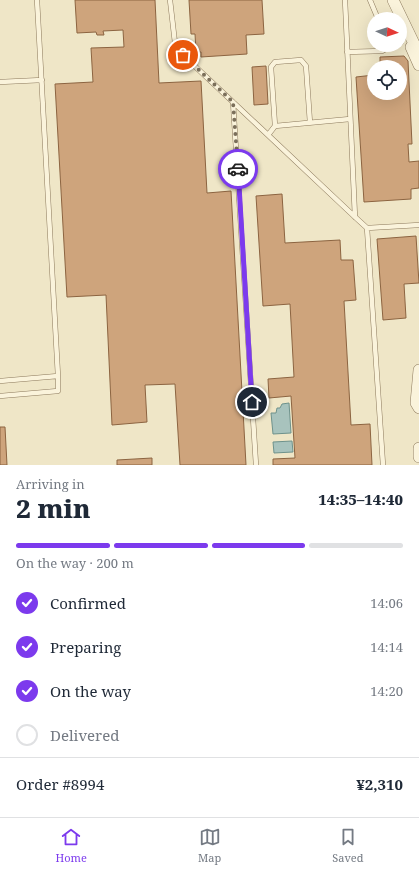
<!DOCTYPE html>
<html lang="en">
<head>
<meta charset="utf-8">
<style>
  body { margin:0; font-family:"Noto Serif",serif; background:#f6f6f7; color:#1f2937; height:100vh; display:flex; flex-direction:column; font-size:15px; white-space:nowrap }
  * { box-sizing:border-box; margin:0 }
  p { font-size:13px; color:#747a83 }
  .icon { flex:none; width:22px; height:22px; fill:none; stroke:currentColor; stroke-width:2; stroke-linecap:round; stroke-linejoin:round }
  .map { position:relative; height:465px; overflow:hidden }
  .details { display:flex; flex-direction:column; background:#fff; flex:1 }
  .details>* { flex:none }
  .needle { width:26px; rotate:94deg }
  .tools { position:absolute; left:367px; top:12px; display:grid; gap:8px }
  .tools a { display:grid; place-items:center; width:40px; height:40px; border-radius:50%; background:#fff; box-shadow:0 4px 16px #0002; font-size:20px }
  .pin { position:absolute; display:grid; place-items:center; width:34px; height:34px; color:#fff; margin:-17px; border:2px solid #fff; border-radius:50%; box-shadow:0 1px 4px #0007 }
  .courier { position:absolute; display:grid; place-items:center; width:40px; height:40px; margin:-20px; border:3px solid #7c3aed; border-radius:50%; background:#fff; color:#222; box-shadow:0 1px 5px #0007 }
  .overview em { font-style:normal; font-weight:800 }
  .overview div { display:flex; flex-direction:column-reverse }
  .overview { display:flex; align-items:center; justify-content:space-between; height:68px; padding:0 16px }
  h1 { font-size:26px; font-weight:800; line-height:30px }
  .bar { display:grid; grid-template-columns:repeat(4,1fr); gap:6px 4px; align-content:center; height:48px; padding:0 16px }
  .bar i { height:5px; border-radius:3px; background:#e0e1e3 }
  .bar .on { background:#7c3aed }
  .bar p { grid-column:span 4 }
  .line { display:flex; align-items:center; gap:10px; padding:0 16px; border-top:1px solid #e0e1e3 }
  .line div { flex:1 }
  ol { padding:0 16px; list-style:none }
  li { display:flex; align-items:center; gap:12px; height:44px }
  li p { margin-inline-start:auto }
  li .icon { padding:4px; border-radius:50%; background:#7c3aed; color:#fff; stroke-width:4 }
  li:last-child { color:#747a83 }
  li i { width:22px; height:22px; border:2px solid #e0e1e3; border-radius:50% }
  .tab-bar { display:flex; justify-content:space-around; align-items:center; height:56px; border-top:1px solid #e0e1e3; background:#fff; font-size:11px; color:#747a83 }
  .tab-bar a { display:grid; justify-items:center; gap:2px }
  .tab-bar .on { color:#7c3aed }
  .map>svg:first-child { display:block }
  .water { fill:#a8c3bd; stroke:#6e928c }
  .building { fill:#cea47c; stroke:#8c6441 }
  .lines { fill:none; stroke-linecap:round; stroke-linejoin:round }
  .service-casing { stroke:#8c795c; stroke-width:5.5 }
  .tertiary-casing { stroke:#8c795c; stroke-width:12 }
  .service { stroke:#faf3db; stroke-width:4.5 }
  .tertiary { stroke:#faf3db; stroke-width:11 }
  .done { stroke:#7b6f5a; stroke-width:4; stroke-dasharray:0 7.2 }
  .route { stroke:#7c3aed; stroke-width:5 }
</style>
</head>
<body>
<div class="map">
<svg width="419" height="465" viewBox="0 0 419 465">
  <rect width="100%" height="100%" fill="#efe6c7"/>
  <!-- water -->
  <path class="water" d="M289 403 291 433 273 434 271 413H276L277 408H280L282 404Z
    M292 441 293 452 274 453 273 442Z"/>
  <!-- building -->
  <path class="building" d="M75 0H155L159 83 201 81 207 193 231 191 246 465H180L175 384 145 385 147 422 112 425 106 295 67 297 55 84 93 82 91 48 124 47 123 30 103 31 104 35H97L96 32 77 33Z
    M189 0H262L264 34 246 35 247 54 201 57V52H196L195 34H191Z
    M404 56 408 61 412 144H408L409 162 419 161V188L411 189V199L364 202 356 77 374 75V93H400V67H380V57Z
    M266 66 268 104 254 105 252 67Z
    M282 194 285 243 340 240 341 260H353L356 300 344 301 351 425 370 424 372 465H273V459L295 458 291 396 269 398 268 379 294 377 290 304 263 306 256 196Z
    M416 236 419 283 404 284 406 318 383 320 377 239Z
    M0 427H5L7 465H0Z
    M152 458V465H117V460Z"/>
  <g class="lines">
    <defs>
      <path id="service" d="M170 0 175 43 183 55 355 217 367 228 419 225
        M345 0 355 217
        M370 0 378 19
        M400 42H401
        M347 52 382 51 393 45
        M0 82 42 80
        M233 102 256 465
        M275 126 350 119
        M268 135 275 126 271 67 275 62 301 60 306 66 310 123
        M367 228 383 465
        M0 381 58 376 37 0
        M0 396 58 391V376"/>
      <path id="tertiary" d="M393 0 419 54
        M411 47 419 65
        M419 370 416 403 419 408
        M419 448V457"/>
    </defs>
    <!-- service casing -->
    <use href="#service" class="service-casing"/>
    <!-- tertiary casing -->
    <use href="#tertiary" class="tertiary-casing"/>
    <!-- service -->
    <use href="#service" class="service"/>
    <!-- tertiary -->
    <use href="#tertiary" class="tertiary"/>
  </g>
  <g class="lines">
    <!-- done -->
    <path class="done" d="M183 55 233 102 238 169"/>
    <!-- route -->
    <path class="route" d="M238 169 252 402"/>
  </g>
</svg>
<div class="tools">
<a><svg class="needle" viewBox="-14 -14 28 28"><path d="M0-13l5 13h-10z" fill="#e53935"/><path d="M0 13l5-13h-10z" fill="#747a83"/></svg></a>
<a><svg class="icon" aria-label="locate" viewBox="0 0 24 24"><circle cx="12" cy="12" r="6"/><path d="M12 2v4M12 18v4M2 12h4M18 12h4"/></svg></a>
</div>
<div class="pin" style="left:183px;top:55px;background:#ea580c"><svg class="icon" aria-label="bag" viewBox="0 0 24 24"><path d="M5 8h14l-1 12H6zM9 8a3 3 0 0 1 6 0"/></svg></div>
<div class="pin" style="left:252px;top:402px;background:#1f2937"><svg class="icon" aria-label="home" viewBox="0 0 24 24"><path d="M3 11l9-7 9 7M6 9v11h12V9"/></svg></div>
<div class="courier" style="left:238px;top:169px"><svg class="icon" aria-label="car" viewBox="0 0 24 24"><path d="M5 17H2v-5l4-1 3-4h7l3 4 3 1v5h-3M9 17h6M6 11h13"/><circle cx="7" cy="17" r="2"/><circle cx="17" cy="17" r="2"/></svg></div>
</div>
<section class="details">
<div class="overview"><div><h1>2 min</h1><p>Arriving in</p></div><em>14:35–14:40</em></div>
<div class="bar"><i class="on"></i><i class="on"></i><i class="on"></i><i></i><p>On the way · 200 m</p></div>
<ol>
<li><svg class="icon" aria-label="check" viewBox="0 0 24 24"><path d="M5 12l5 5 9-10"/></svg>Confirmed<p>14:06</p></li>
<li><svg class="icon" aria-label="check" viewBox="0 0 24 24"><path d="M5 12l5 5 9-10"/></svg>Preparing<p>14:14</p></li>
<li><svg class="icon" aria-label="check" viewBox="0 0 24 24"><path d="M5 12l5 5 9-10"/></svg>On the way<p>14:20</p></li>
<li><i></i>Delivered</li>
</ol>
<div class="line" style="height:52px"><div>Order #8994</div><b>¥2,310</b></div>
</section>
<nav class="tab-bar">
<a class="on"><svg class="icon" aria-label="home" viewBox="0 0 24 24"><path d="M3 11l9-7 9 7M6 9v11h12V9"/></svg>Home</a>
<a><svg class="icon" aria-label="map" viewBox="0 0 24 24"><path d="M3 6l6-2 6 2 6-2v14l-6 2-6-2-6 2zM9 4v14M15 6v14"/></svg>Map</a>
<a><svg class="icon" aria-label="saved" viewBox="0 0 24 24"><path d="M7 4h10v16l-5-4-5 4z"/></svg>Saved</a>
</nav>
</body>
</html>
